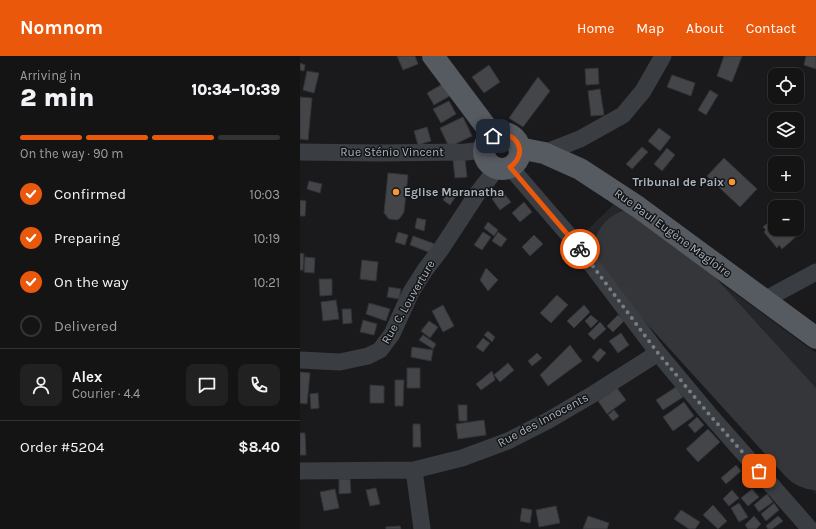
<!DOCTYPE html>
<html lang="en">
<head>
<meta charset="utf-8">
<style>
  body { margin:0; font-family:Karla,sans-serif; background:#212122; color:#f1f3f6; height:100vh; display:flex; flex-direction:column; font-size:15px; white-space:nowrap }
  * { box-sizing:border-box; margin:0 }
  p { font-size:13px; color:#9d9ea0 }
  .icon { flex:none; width:22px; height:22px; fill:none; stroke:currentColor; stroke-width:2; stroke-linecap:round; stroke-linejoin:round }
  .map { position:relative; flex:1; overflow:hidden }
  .panel { display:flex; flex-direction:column; background:#141415; width:300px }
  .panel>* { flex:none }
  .tools { position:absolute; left:468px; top:12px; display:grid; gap:8px }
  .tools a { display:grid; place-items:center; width:36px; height:36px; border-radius:8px; background:#141415; box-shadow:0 1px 3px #0004,0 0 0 1px #333334; font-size:20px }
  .pin { position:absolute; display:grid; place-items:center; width:34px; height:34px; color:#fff; margin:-17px; border-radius:8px; box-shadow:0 2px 6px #0006 }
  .courier { position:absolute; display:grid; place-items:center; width:40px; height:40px; margin:-20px; border:3px solid #ea580c; border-radius:50%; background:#fff; color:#222; box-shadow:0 1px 5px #0007 }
  .overview em { font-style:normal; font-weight:800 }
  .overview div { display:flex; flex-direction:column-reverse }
  .overview { display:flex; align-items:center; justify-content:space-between; height:68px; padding:0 20px }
  h1 { font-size:26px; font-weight:800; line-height:30px }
  .bar { display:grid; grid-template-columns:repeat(4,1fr); gap:6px 4px; align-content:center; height:48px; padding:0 20px }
  .bar i { height:5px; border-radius:3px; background:#333334 }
  .bar .active { background:#ea580c }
  .bar p { grid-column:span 4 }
  .line { display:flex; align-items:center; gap:10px; padding:0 20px; border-top:1px solid #333334 }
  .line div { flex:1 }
  .round { display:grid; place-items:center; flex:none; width:42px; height:42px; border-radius:8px; background:#212122 }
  ol { padding:0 20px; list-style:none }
  li { display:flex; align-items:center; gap:12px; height:44px }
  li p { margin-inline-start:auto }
  li .icon { padding:4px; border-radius:50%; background:#ea580c; color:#fff; stroke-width:4 }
  li:last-child { color:#9d9ea0 }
  li i { width:22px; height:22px; border:2px solid #333334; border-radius:50% }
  header { display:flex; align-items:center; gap:24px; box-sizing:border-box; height:56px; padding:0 20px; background:#ea580c; color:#fff }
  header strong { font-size:19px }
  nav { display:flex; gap:22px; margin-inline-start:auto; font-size:14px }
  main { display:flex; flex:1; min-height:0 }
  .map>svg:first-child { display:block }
  .built { fill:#252629 }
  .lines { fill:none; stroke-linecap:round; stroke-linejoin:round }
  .runway { stroke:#343639; stroke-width:82 }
  .building { fill:#444549; stroke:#333438 }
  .minor { stroke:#3a3d41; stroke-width:17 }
  .major { stroke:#565a61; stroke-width:22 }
  .done { stroke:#787d84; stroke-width:4; stroke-dasharray:0 7.2 }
  .route { stroke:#ea580c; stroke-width:5 }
  .poi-dot { fill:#fc9631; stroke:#141517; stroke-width:1.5 }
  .labels { text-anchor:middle; stroke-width:3; stroke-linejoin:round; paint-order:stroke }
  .street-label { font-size:12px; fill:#abb3bc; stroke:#141517 }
  .poi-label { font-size:12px; font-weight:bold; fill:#abb3bc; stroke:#141517; text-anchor:end }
</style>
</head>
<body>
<header>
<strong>Nomnom</strong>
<nav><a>Home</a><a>Map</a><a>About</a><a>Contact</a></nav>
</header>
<main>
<section class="panel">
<div class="overview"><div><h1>2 min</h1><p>Arriving in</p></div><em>10:34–10:39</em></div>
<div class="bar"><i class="active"></i><i class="active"></i><i class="active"></i><i></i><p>On the way · 90 m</p></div>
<ol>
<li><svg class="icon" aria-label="check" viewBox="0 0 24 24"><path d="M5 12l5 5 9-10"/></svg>Confirmed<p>10:03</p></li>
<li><svg class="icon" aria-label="check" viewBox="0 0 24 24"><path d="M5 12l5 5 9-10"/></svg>Preparing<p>10:19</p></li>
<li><svg class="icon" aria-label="check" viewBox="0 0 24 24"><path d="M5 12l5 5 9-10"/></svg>On the way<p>10:21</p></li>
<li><i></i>Delivered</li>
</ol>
<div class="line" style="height:72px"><a class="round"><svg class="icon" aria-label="person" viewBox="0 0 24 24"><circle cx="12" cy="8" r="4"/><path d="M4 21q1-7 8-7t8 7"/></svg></a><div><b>Alex</b><p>Courier · 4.4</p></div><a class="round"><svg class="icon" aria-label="chat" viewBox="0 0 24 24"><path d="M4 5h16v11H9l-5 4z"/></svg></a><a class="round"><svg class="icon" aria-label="phone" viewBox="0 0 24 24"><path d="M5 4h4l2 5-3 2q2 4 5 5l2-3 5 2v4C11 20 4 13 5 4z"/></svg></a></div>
<div class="line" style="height:52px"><div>Order #5204</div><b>$8.40</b></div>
</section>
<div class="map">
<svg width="516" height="473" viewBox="0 0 516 473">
  <rect width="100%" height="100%" fill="#1a1a1c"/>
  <!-- built -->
  <path class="built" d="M314 148 516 297V438L280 181Z"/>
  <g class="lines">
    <!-- runway -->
    <path class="runway" d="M335 194 516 393"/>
  </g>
  <!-- building -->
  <path class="building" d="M97 0H115L118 8 103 14Z
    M424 0H442L432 26 417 20Z
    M506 0H516V13L504 9Z
    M0 7 5 9 4 15 0 14Z
    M189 9 200 26 184 37 172 21Z
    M298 12 299 28 286 29 285 13Z
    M7 15 19 17 14 37 3 34Z
    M372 19 395 27 391 40 367 31Z
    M238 21 250 35 223 71 209 62Z
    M146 26 153 38 134 49 127 37Z
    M300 33 304 59 291 60 288 35Z
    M410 34 418 39 406 59 398 54Z
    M0 41 12 42 8 84 0 83Z
    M149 45 156 58 141 67 133 53Z
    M163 61 172 80 149 91 140 72Z
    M475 65V80L470 78Z
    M127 71 131 85 118 89 114 75Z
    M359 72 371 81 360 95 348 85Z
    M342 91 348 96 332 113 326 108Z
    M367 92 375 99 362 115 354 108Z
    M424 102 457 133 440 151 407 120Z
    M165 103 167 121 155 122 153 104Z
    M88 117 108 119 104 156 100 162 97 164 89 163 84 157Z
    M9 125 22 128 20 137 7 133Z
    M149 135 156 140 150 149 143 144Z
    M202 135 211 146 200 154 192 143Z
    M0 144 6 145 5 160H0Z
    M224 146 232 156 220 166 212 157Z
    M475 161V173H495L499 178 482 193 479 189 477 192 464 176 466 174 463 171Z
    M117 162 126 164 124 175 115 172Z
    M188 166 198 174 194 180 184 172Z
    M98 176 108 179 105 189 95 186Z
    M183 176 191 181 182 194 174 189Z
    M198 176 207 183 201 191 192 185Z
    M234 179 243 188 230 200 222 191Z
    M113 180 135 188 131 197 110 189Z
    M0 197 4 198 3 214H0Z
    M5 201 15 202 14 217 4 216Z
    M62 204 78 206 76 225 60 223Z
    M186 212 198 224 188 235 180 224Z
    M19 223H32V239L20 240Z
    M89 231 101 233 99 243 87 241Z
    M257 239 268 249 251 267 240 257Z
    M36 244 39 263 23 265 21 246Z
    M69 247 90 253 86 265 66 258Z
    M143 249 154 270 143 276 132 255Z
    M284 249 290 256 274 272 267 265Z
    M42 253H51L52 267 43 268Z
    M291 259 298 265 291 272 285 265Z
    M318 259 324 265 313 276 307 270Z
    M63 264 77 268 74 279 60 276Z
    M129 265 138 271 130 282 121 275Z
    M300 266 306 273 294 284 288 278Z
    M188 275 195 281 192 286 184 279Z
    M321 277 329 289 318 297 309 285Z
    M123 279 136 288 133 293 119 284Z
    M183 282 190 287 183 296 176 291Z
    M270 289 282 305 248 330 240 319Z
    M112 291 133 294 131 305 111 301Z
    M300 292 306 297 298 306 292 301Z
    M237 297 242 302 232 310 228 305Z
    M208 307 214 314 200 326 194 319Z
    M107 312H120V332H107Z
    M192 315 195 324 181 334 176 328Z
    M0 316 10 317 7 348 0 347Z
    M95 324H104L103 350H95Z
    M70 329 84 330V347H70Z
    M376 331 383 341 363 354 356 344Z
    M317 332 326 344 307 358 298 345Z
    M18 337 19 352 11 353 10 338Z
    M384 346 394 360 373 375 363 361Z
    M158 349H167V365H159Z
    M314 354 319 360 313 365 308 359Z
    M397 361 404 369 395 377 388 369Z
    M184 364 186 379 158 383 156 368Z
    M113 368H120L121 391H113Z
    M408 373 420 386 398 406 386 393Z
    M0 377H5L6 399H0Z
    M436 409 441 415 426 428 421 422Z
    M39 423H50L51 437 39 438Z
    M76 432 80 448 70 450 66 434Z
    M35 433 39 452 24 455 20 436Z
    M452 433 459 441 448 450 441 442Z
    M432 434 439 442 429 450 423 443Z
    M467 438 473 446 459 456 454 449Z
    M439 447 448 461 439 466 431 452Z
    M474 447 479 454 466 465 461 458Z
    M413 449 427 465 418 473 403 459Z
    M256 450 260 467 239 471 236 454Z
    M222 452 232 454 230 467 220 465Z
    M381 454 400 466 395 473H389L374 463Z
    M288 460 309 467 307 473H283Z
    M454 460 461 468 456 473H448L445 469Z
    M478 460 483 465 472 473H468L466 470Z
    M100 470 101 473H86V471Z"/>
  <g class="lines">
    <!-- minor -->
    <path class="minor" d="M0 96 77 97 166 96 184 94
      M244 97 280 83 323 59 343 35 363 0
      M210 111 273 184 358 297 408 357 510 473
      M464 244 516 216
      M0 304 40 306 68 300 80 294 92 278 111 236 125 214 141 193 177 138 197 112
      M114 414 122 473
      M0 415 114 414 162 402 208 385 249 364 295 337 358 297"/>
    <!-- major -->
    <path class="major" d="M133 0 193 80
      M184 95a18 18 0 1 1 36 0a18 18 0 1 1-36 0Z
      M219 92 244 97 280 113 338 151 516 282"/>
  </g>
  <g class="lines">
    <!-- done -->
    <path class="done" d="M280 193 358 297 408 357 459 415"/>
    <!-- route -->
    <path class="route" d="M193 80C216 72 230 97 210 111L280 193"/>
  </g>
  <!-- markers -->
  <g class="poi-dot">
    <circle cx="432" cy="126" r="4"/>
    <circle cx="96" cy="136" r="4"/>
  </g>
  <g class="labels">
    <!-- street labels -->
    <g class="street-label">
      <text x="92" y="100">Rue Sténio Vincent</text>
      <text transform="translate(373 177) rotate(36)" y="4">Rue Paul Eugène Magloire</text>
      <text transform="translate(108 246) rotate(-60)" y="4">Rue C. Louverture</text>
      <text transform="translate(243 364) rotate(-28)" y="4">Rue des Innocents</text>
    </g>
    <!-- poi labels -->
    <g class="poi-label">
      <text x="424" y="130">Tribunal de Paix</text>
      <text x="104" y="140" text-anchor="start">Eglise Maranatha</text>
    </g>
  </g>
</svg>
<div class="tools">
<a><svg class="icon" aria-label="locate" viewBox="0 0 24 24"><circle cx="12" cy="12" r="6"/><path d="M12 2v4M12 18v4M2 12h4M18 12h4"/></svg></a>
<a><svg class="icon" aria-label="layers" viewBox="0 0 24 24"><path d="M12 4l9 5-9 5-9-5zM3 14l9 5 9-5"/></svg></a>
<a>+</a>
<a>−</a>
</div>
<div class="pin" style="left:459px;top:415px;background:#ea580c"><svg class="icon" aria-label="bag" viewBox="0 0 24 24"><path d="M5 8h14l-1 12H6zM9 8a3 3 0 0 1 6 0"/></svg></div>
<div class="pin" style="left:193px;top:80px;background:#1f2937"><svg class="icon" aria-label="home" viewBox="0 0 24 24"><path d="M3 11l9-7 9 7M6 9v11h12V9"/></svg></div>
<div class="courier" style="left:280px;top:193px"><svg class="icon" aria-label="bike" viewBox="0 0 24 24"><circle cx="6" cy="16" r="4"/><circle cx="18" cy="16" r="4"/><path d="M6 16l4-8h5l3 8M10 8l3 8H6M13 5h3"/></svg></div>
</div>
</main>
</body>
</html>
